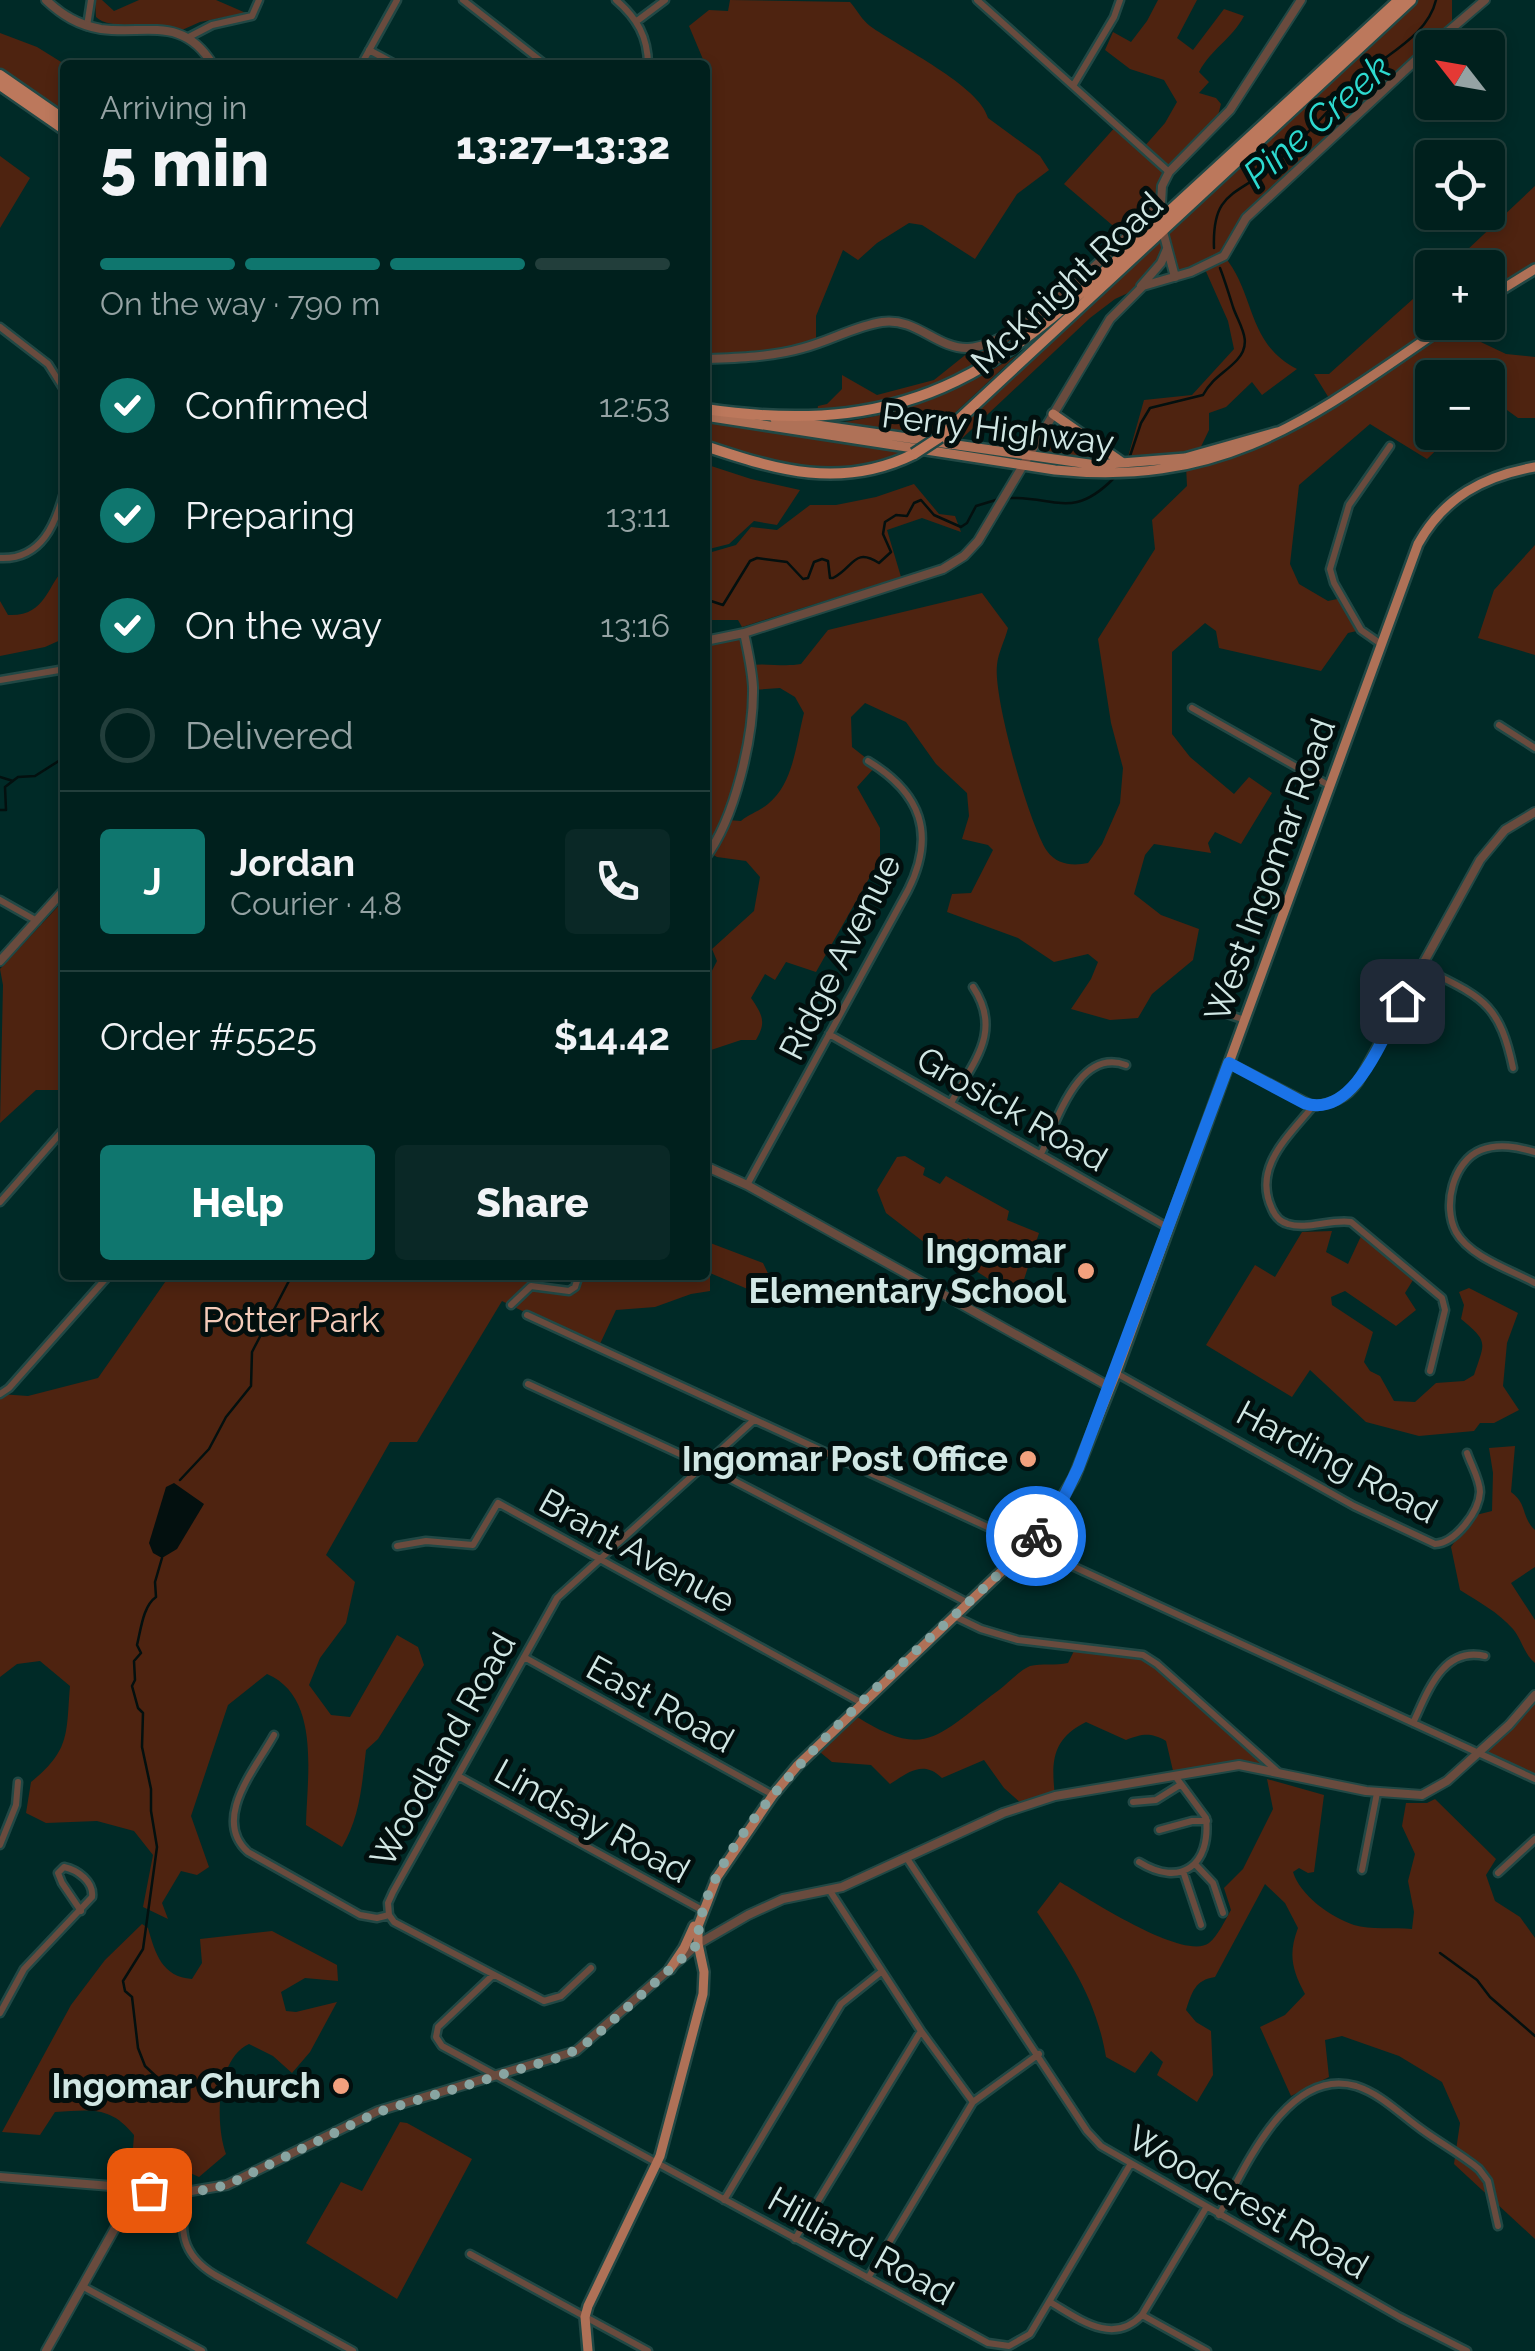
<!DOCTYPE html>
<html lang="en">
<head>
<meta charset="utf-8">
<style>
  body { margin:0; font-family:Raleway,sans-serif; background:#0a2826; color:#f1f3f6; height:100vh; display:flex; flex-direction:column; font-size:38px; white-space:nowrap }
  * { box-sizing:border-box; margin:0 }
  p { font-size:32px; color:#95a3a4 }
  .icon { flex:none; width:55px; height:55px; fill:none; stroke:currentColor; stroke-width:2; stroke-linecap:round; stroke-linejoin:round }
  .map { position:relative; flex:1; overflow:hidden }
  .side { position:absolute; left:60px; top:60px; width:650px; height:1220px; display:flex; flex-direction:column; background:#00201d; border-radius:10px; box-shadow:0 5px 15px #0003,0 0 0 2px #223e3b }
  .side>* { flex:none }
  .needle { width:65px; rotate:301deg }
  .buttons { position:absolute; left:1415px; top:30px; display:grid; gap:20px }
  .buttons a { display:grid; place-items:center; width:90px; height:90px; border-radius:10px; background:#00201d; box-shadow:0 5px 15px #0003,0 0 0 2px #223e3b; font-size:50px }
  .pin { position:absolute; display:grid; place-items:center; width:85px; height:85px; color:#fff; margin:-42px; border-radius:20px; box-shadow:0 5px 15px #0006 }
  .courier { position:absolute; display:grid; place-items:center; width:100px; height:100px; margin:-50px; border:8px solid #1a73e8; border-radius:50%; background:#fff; color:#222; box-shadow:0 2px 12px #0007 }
  .summary em { font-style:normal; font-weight:800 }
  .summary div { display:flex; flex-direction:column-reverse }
  .summary { display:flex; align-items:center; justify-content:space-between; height:170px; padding:0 40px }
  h1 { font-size:65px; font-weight:800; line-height:75px }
  .bar { display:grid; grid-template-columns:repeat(4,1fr); gap:15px 10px; align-content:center; height:120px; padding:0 40px }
  .bar i { height:12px; border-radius:8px; background:#223e3b }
  .bar .on { background:#0f766e }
  .bar p { grid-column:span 4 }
  .line { display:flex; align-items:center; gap:25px; padding:0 40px; border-top:2px solid #223e3b }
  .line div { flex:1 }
  .round { display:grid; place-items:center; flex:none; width:105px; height:105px; border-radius:10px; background:#0a2826 }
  ol { padding:0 40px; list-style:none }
  li { display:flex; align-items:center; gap:30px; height:110px }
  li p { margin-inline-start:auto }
  li .icon { padding:10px; border-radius:50%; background:#0f766e; color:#fff; stroke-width:4 }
  li:last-child { color:#95a3a4 }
  li i { width:55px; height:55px; border:5px solid #223e3b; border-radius:50% }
  .button { display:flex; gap:20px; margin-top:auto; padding:20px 40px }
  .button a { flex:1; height:115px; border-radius:10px; background:#0f766e; color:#fff; font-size:40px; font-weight:800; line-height:115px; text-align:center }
  .button a+a { background:#0a2826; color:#f1f3f6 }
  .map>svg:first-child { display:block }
  .green { fill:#4e2310; fill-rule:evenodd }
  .water { fill:#03100f }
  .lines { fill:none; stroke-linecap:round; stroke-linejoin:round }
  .stream { stroke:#03100f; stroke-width:2.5 }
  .minor-casing { stroke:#214845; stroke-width:11 }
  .tertiary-casing { stroke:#214845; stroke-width:12 }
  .primary-casing { stroke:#214845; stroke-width:14 }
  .trunk-casing { stroke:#214845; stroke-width:15 }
  .minor { stroke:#694b3e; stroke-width:6 }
  .tertiary { stroke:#694b3e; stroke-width:8 }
  .primary { stroke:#af7157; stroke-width:9 }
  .trunk { stroke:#bc785c; stroke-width:10 }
  .trunk-bridge-casing { stroke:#214845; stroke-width:15; stroke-linecap:butt }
  .trunk-bridge { stroke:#bc785c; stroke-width:10 }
  .done { stroke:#88a5a2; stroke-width:10; stroke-dasharray:0 18 }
  .route { stroke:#1a73e8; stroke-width:12 }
  .poi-dot { fill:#f2a17e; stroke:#020f0e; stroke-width:4 }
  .labels { text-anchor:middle; stroke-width:10; stroke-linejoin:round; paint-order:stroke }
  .street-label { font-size:35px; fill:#d1e7e4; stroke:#020f0e }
  .poi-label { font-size:35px; font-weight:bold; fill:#d1e7e4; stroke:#020f0e; text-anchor:end }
  .park-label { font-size:35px; fill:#f5ccba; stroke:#020f0e }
  .water-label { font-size:38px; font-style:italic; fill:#2ddad0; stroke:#020f0e }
</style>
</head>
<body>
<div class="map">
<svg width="1535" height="2351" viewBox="0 0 1535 2351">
  <rect width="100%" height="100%" fill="#002a27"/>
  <!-- green -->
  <path class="green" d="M95 0H102L114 11 139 0H216L246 13 200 22 182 30C158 21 109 31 96 17Z
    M730 0 850 2C857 10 862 20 870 26 899 47 980 86 988 118L1040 156 1049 170 1017 194 975 259 922 225 909 223 877 243 858 260 843 250 816 316V344L803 349 705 359V81L710 76 689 26 709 10 728 11Z
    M1158 0H1197L1177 38 1193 50 1224 9 1244 16C1232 39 1211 49 1199 72L1209 82 1199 93 1216 98 1221 104 1215 127 1169 172 1161 203 1125 236 1064 184 1117 125 1143 148 1165 123 1177 102 1164 80 1130 69 1105 50 1113 32 1131 42 1147 21Z
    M1411 0H1452V28L1246 218 1224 256C1256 294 1246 343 1297 369L1262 395 1252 382 1226 407 1209 413V430L1197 455 1126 464 1144 400 1192 395 1234 349 1228 321 1204 267 1175 277 1168 251 1139 288 1115 299 1090 318 954 446 940 444 970 410Z
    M0 33 37 47 66 65 65 114 0 70Z
    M0 156 30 178 0 228Z
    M1535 186V269L1488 298V268H1448Z
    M1432 282V322L1451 323 1447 326 1506 354 1535 357V418H1518L1500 405 1488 411V378H1432V432L1454 433 1427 459 1370 424 1299 485 1290 564 1299 584 1328 601 1342 598 1361 630 1348 633 1321 671 1219 648 1216 631 1205 623 1172 652V734L1190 757 1234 794 1249 777 1272 793 1241 844 1215 832 1208 843 1211 853 1154 844 1145 855 1134 894 1161 915 1199 929 1193 960 1152 994 1138 1018 1110 1020 1071 1009 1091 979 1098 962 1088 954 1054 962 1018 938 947 912 952 894 971 893 993 850 988 845 962 839 969 816 967 793 936 764 906 722 865 703 851 717 852 747 876 766 857 787 880 828V859L816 972 786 962 775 980 765 974 751 998C762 1014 767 1022 756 1040H741L705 1052V984L717 961 712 949 754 911 760 877 746 861 717 857 705 850V641L744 633 750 665C768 663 784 667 801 664L828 630 982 593 1008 628C1005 640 998 653 997 665 993 697 1029 824 1047 851 1057 865 1073 866 1088 863L1102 844 1120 803 1123 768 1111 723 1098 639 1155 549 1152 520 1187 486 1186 465 1227 455 1332 403 1314 374H1329ZM780 688 795 697 804 713C796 743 794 783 768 804 760 811 749 814 741 821L727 820 740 773 753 690Z
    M1055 304 1058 308C974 372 924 400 817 412L818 406 827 404 842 389V375L877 395 934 380 969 352 998 341Z
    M1017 355 929 437 836 423C905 414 959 391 1017 355Z
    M705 422 903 452C844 490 766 461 705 441Z
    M1060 423 1100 453 1102 460 1045 451V445Z
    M705 464 751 479 800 490 777 525 754 521 729 544 705 550Z
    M914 484 939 514 955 516 961 532 922 518 887 530 901 577 742 627 738 620H705V554L736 545 751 527 777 530 810 505H836L876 497Z
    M1535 545V655L1478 638 1494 590Z
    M65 568V638L45 647 0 656V601L8 615C46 617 47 585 65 568Z
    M63 901 65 1090H36L0 1123 3 985 0 969Z
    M905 1156 925 1168 923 1175 940 1184 946 1176 1009 1211 1007 1220 1039 1233 1018 1298 973 1269 984 1248 968 1238 959 1250 937 1239 925 1243 886 1213 877 1190 897 1157Z
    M1332 1231 1326 1252 1348 1264 1362 1234 1413 1280 1405 1293 1416 1310 1396 1326 1345 1291 1331 1297 1332 1305 1373 1332 1364 1362 1370 1371 1380 1376 1394 1401 1415 1402 1436 1383 1464 1381 1474 1375C1485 1342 1489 1342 1461 1319L1464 1305 1459 1292 1469 1288 1518 1313 1507 1343 1503 1386 1519 1410 1494 1423H1480L1474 1431 1419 1436 1366 1422 1310 1370 1292 1397 1206 1345 1255 1265 1275 1277 1302 1232Z
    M705 1241 763 1263 778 1294 769 1298 710 1273V1291L691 1294 655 1307 616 1310 598 1348 502 1301 417 1442H390L326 1555 355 1582 346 1623 320 1658 309 1685 331 1715 350 1717 397 1635 418 1647 424 1665 378 1739 366 1750C362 1784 360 1817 342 1847L306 1825C307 1776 321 1697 267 1674L228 1705 191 1816 209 1867 197 1875 181 1871 162 1903 168 1919 143 1907 153 1855 134 1831 97 1821 46 1823 26 1813 31 1782C71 1750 66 1733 70 1686L40 1661 17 1664 0 1677V1394L28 1396 98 1378 170 1275H530L532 1286 569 1291 579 1275H705Z
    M1515 1446 1511 1492C1528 1504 1521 1518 1535 1530V1567L1511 1583 1535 1620V1663C1524 1654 1522 1640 1513 1629 1498 1612 1479 1602 1460 1590L1451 1547 1472 1516 1492 1511 1493 1473 1489 1448Z
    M1076 1647 1143 1655 1277 1771 1256 1766 1174 1775 1166 1741C1150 1732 1142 1734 1126 1740L1086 1722C1052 1739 1051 1761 1055 1796L1024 1806 1004 1788 984 1760 942 1778C923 1760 909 1772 890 1784L871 1765 832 1762 815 1748 851 1713C926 1762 935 1737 999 1690 1008 1683 1020 1670 1030 1666 1041 1663 1056 1666 1068 1663Z
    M1535 1695V1779L1478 1753Z
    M1267 1779 1324 1795 1314 1872 1308 1873 1299 1868 1293 1872C1300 1895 1330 1917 1354 1925 1370 1930 1394 1927 1412 1929L1414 1912 1408 1881 1415 1854 1402 1826 1406 1803H1427L1435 1799 1496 1859 1486 1875 1495 1901 1520 1917 1535 1938V2239L1454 2164 1460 2123 1442 2082 1399 2056 1342 2036 1325 2040 1329 2077 1291 2096 1260 2027 1285 2015 1305 1994C1292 1970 1288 1954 1298 1928L1285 1903 1265 1884 1215 1977C1195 1980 1192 1992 1186 2010L1196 2022 1211 2031 1213 2075 1197 2102 1157 2075 1163 2062 1151 2051 1135 2073 1106 2057C1096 1998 1070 1961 1037 1912L1060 1882C1086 1897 1184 1962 1209 1943 1218 1936 1225 1920 1231 1910L1224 1888 1243 1869 1273 1809Z
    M142 1924 148 1928C155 1953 162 1977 192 1979L202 1963 200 1939 272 1931 337 1965 338 1981 305 1978 281 1992 286 2011 296 2012 337 2002 310 2052 292 2073 273 2056 249 2044C216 2059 215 2124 226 2154L199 2177 188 2172 149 2189 130 2188 134 2135C110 2105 90 2110 55 2112L40 2135 2 2132 71 2005 105 1960Z
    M400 2122 407 2123 472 2159 397 2299 306 2243 341 2182 362 2191Z"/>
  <!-- water -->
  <path class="water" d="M174 1483 204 1504 177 1549 162 1558 153 1553 149 1543 166 1487Z"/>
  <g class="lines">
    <!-- stream -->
    <path class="stream" d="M1214 248C1212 193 1234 196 1271 168 1285 158 1291 142 1306 134 1327 114 1345 90 1367 72 1392 51 1428 34 1436 0
      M1130 456 1141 423 1150 408 1203 395C1212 378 1225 373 1237 360 1254 342 1239 325 1233 307 1229 294 1225 281 1220 268
      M1006 498C1056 496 1072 520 1113 479
      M705 599 723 605 750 561 757 558 787 562 803 579 808 578 814 562 822 559 828 561 830 578H833C854 567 854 547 879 563L891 552 883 534 885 522 896 515 907 516 914 503 921 500 934 515 961 527 967 523 976 506 999 499
      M0 777 13 781
      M0 810H6L5 787 18 777 35 776 65 757
      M180 1480 209 1449 226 1417 251 1386 252 1352 292 1275
      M162 1558 155 1582 156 1597C143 1606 141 1629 137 1645L141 1653 134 1661 135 1680 132 1686 138 1708 143 1713 142 1747 151 1789V1811L157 1847 143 1949 123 1981 125 1991 132 1997 138 2048 145 2066 178 2097
      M1440 1953 1477 1980 1490 1997 1535 2036"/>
    <defs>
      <path id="minor" d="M463 0 546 65
        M616 0C637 18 648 37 648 65
        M977 0 1169 172
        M637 21 665 0
        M87 26 91 0
        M187 38 212 25 252 16 259 0
        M369 50 397 65
        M361 65 397 0
        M1073 86 1114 17 1120 0
        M0 327 48 364 65 391
        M0 558C42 560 56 523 65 489
        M1381 644 1361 630 1334 583 1330 569 1349 505 1390 446
        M0 680 65 669
        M1192 708 1330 786
        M1499 725 1535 748
        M0 900 37 921
        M1421 967C1480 997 1499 1000 1513 1068
        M1209 1008 1245 1020
        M829 1034 1169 1228
        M951 1103C973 1062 1003 1032 973 987
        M1313 1106C1289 1136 1252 1167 1272 1209 1275 1216 1280 1222 1288 1224 1307 1230 1330 1219 1351 1222L1442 1298 1445 1310 1430 1371
        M1535 1152C1518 1147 1499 1143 1481 1150 1453 1161 1442 1206 1456 1232 1470 1257 1511 1270 1535 1283
        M1041 1154C1057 1122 1078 1047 1126 1065
        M747 1185 908 890C936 834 921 793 868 761
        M0 1202 65 1128
        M511 1305 531 1286 569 1291 575 1287 579 1275
        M527 1315 1535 1779
        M1116 1373 1354 1506 1435 1544C1455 1543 1479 1512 1480 1492 1480 1480 1471 1465 1467 1453
        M528 1384 706 1466 968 1603
        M0 1394 9 1388 109 1275
        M397 1546 426 1541 473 1545 498 1503 862 1703
        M954 1616 981 1629 1018 1640 1143 1655 1157 1664 1277 1771
        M524 1657 773 1795
        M1413 1723C1428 1691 1443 1646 1485 1656
        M274 1735C256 1768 211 1819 248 1852L360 1915 377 1918 389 1915
        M458 1776 702 1910
        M1133 1802 1156 1800 1180 1785
        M1159 1830 1192 1821H1207
        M0 1845 16 1805 18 1782
        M906 1857 1087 2131 1101 2146 1400 2317 1467 2351
        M1139 1862C1181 1888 1211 1865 1206 1818L1175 1776
        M1195 1864 1213 1883 1223 1913
        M1362 1870 1377 1793
        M1183 1871 1201 1925
        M1498 1873 1535 1839
        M830 1891 921 2031 973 2102
        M389 1915 388 1903 393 1892 557 1598 754 1420
        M389 1915 394 1922 544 2001 561 1996 591 1968
        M493 1975 438 2027 436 2037 442 2046 988 2343 1009 2346 1030 2334 1130 2165
        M0 2013 24 1969 92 1897C94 1882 78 1870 64 1867L58 1873 62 1883 81 1911
        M185 2192C180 2230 180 2254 215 2275L353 2351
        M724 2200 841 2004 881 1972
        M1219 2215C1245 2168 1288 2066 1356 2086 1381 2094 1400 2114 1421 2129 1440 2143 1461 2154 1479 2169L1488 2181 1498 2226
        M795 2239 921 2031
        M470 2254 648 2351
        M868 2278 973 2102 1039 2054
        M82 2286 202 2351
        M1050 2302C1079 2319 1113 2346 1142 2315L1206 2208
        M1142 2315 1207 2351"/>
      <path id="tertiary" d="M46 0C62 15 78 25 101 29 146 35 183 15 213 65
        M1161 204 1162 186 1169 172 1230 110 1301 0
        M1162 228 1175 277
        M1141 286 1161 263 1167 249
        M705 359C737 358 772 357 803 348 830 341 855 326 882 322 916 317 937 349 968 348 1020 346 1122 240 1161 203
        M705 641 744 633 943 569 964 556 978 541 1110 319 1143 286 1191 272 1224 256 1246 218 1430 47 1485 0
        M705 858C735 819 754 736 753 687 752 669 748 651 744 633
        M0 961 65 889
        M1229 1063 1313 1106C1332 1104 1347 1098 1358 1082L1480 860 1505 830 1535 812
        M705 1166 747 1185 1110 1387
        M0 2177 185 2192 227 2185 378 2111 576 2051 698 1944 748 1915 783 1899 842 1887 1003 1813 1055 1796 1239 1765 1366 1791 1422 1795 1447 1781 1509 1725 1535 1695
        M46 2351 137 2189"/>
      <path id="primary" d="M1488 298 1535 269
        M1053 414 1123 463
        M705 416 1055 470C1229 488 1316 414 1451 322
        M775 419 1096 465 1185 458 1277 432
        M670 1969 684 1948 694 1926
        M588 2351 585 2317 588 2306 660 2156 703 1994 704 1972 698 1944V1926L717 1877 773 1795 798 1765 1022 1552 1045 1526 1074 1478 1116 1373 1418 544C1444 497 1484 476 1535 467"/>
      <path id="trunk" d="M0 75 65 120
        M0 85 65 130
        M705 409C937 443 1018 352 1175 206 1249 137 1325 69 1399 0
        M940 437 1411 0
        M705 446C777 470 841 490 914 454"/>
    </defs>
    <!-- minor casing -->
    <use href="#minor" class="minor-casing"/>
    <!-- tertiary casing -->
    <use href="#tertiary" class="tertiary-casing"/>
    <!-- primary casing -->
    <use href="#primary" class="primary-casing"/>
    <!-- trunk casing -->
    <use href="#trunk" class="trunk-casing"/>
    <!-- minor -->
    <use href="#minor" class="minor"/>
    <!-- tertiary -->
    <use href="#tertiary" class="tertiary"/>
    <!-- primary -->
    <use href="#primary" class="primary"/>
    <!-- trunk -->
    <use href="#trunk" class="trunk"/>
    <defs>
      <path id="trunk-bridge" d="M914 454 940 437"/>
    </defs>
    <!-- trunk-bridge casing -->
    <use href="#trunk-bridge" class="trunk-bridge-casing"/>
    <!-- trunk-bridge -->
    <use href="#trunk-bridge" class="trunk-bridge"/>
  </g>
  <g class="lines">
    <!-- done -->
    <path class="done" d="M149 2190 195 2192 227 2185 378 2112 567 2055 591 2040 698 1944C695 1820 954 1628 1036 1536"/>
    <!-- route -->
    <path class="route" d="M1036 1536 1062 1501 1078 1468 1229 1063 1304 1103C1354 1120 1383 1036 1402 1001"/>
  </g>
  <!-- markers -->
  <g class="poi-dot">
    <circle cx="1086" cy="1271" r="10"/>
    <circle cx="1028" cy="1459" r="10"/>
    <circle cx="341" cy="2086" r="10"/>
  </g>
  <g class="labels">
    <!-- street labels -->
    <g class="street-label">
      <text transform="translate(1067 283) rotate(-43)" y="12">McKnight Road</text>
      <text transform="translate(998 429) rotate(7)" y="12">Perry Highway</text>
      <text transform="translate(1270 870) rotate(-70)" y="12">West Ingomar Road</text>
      <text transform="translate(840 957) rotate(-63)" y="12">Ridge Avenue</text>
      <text transform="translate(1012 1109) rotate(30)" y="12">Grosick Road</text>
      <text transform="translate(1337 1462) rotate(28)" y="12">Harding Road</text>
      <text transform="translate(637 1551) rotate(29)" y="12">Brant Avenue</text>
      <text transform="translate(660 1704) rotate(29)" y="12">East Road</text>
      <text transform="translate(443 1750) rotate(-61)" y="12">Woodland Road</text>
      <text transform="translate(592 1821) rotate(29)" y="12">Lindsay Road</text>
      <text transform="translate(1248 2202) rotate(30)" y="12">Woodcrest Road</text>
      <text transform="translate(861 2246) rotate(29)" y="12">Hilliard Road</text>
    </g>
    <!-- poi labels -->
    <g class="poi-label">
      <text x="1066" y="1263">Ingomar<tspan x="1066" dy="40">Elementary School</tspan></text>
      <text x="1008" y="1471">Ingomar Post Office</text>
      <text x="321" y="2098">Ingomar Church</text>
    </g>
    <!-- park labels -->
    <g class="park-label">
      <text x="291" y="1332">Potter Park</text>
    </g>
    <!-- water labels -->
    <g class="water-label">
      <text transform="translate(1317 121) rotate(-41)" y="13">Pine Creek</text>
    </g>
  </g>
</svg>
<div class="buttons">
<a><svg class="needle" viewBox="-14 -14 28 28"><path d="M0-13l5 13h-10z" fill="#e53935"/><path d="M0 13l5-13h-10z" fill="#95a3a4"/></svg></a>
<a><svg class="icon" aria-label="locate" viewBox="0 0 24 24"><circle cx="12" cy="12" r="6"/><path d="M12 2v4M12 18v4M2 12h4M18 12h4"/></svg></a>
<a>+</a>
<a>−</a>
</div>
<div class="pin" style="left:149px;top:2190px;background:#ea580c"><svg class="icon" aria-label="bag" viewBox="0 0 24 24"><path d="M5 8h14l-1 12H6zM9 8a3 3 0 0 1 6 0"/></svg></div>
<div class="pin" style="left:1402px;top:1001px;background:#1f2937"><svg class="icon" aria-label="home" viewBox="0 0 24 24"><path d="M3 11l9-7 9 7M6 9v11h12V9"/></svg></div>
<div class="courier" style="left:1036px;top:1536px"><svg class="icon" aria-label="bike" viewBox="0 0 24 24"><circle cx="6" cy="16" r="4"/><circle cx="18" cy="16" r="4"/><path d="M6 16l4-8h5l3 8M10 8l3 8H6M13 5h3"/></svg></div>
<section class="side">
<div class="summary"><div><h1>5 min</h1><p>Arriving in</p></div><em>13:27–13:32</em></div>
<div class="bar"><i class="on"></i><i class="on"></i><i class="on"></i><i></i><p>On the way · 790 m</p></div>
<ol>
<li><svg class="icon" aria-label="check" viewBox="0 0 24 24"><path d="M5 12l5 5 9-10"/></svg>Confirmed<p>12:53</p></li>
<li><svg class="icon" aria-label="check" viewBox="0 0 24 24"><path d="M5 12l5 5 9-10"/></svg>Preparing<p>13:11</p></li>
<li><svg class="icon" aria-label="check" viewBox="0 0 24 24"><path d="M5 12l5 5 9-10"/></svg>On the way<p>13:16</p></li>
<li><i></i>Delivered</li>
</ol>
<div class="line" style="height:180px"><b class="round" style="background:#0f766e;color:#fff">J</b><div><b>Jordan</b><p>Courier · 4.8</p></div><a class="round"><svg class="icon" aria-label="phone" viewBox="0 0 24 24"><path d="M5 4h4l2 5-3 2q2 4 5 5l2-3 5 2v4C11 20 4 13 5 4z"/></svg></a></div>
<div class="line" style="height:130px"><div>Order #5525</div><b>$14.42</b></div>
<div class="button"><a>Help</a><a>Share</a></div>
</section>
</div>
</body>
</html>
